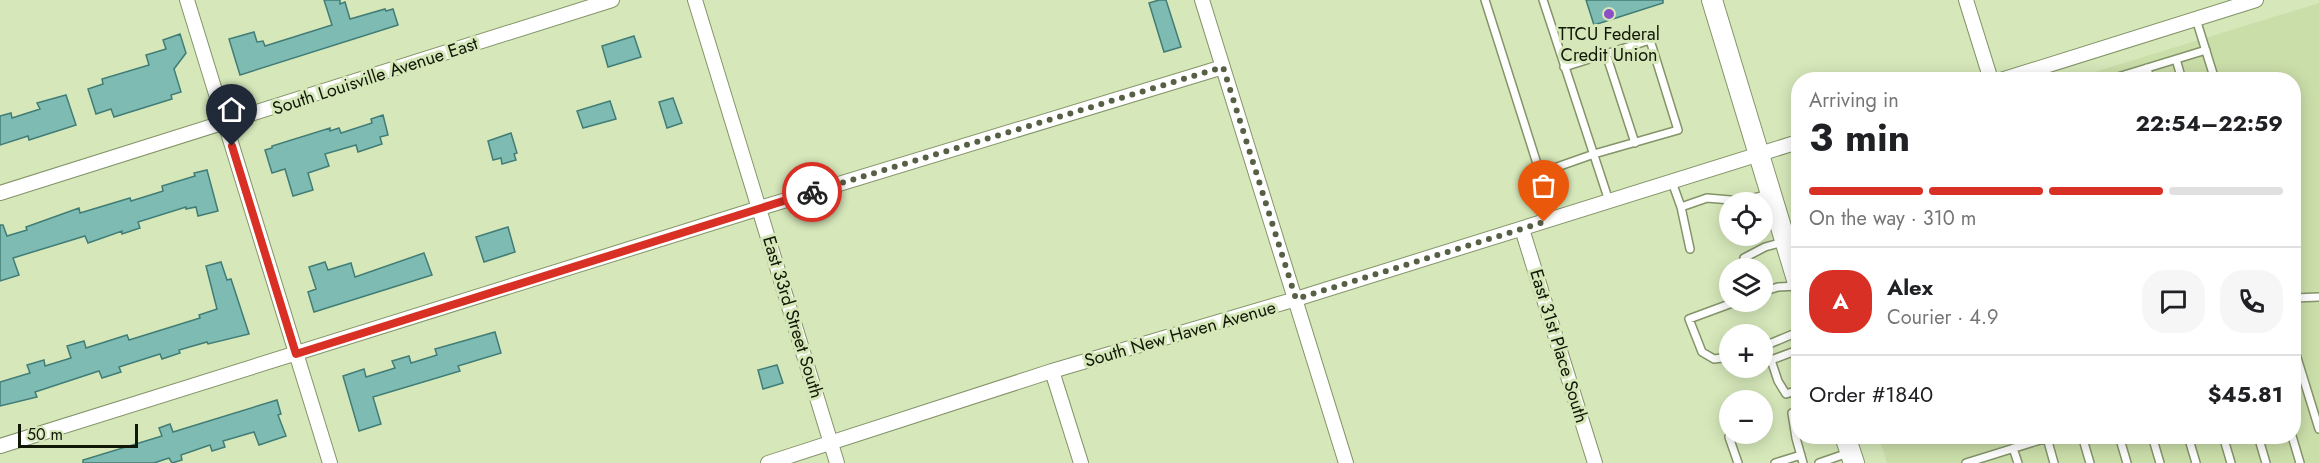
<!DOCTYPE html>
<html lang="en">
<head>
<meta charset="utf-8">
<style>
  body { margin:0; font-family:Jost,sans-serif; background:#f6f6f6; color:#202124; height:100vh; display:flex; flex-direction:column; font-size:22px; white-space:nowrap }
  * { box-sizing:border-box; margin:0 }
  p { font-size:20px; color:#757577 }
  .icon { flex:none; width:33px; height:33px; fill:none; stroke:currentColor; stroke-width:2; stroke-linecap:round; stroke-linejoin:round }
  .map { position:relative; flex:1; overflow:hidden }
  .drawer { position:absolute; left:1791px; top:72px; width:510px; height:372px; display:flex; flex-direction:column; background:#fff; border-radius:24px; box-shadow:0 3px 15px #0003 }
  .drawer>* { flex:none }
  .controls { position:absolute; left:1719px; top:192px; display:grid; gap:12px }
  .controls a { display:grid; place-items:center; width:54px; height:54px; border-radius:50%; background:#fff; box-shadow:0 3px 15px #0003; font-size:30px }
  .scale { position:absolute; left:18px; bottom:15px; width:120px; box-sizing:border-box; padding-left:6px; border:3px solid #111706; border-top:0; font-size:16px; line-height:21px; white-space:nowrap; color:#111706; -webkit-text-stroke:4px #d6e8ba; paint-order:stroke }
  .pin { position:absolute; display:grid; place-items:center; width:51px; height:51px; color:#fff; margin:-62px -26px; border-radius:50% 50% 50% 0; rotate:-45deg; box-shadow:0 0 6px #0007 }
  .pin .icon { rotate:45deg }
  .courier { position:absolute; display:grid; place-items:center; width:60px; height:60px; margin:-30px; border:4px solid #d93025; border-radius:50%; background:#fff; color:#222; box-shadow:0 2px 8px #0007 }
  .head em { font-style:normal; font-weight:700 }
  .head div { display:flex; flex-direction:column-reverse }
  .head { display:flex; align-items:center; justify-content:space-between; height:102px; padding:0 18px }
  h1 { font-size:39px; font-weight:700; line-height:45px }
  .bar { display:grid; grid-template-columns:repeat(4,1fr); gap:9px 6px; align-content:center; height:72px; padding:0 18px }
  .bar i { height:8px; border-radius:4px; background:#e0e0e0 }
  .bar .selected { background:#d93025 }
  .bar p { grid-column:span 4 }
  .line { display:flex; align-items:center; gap:15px; padding:0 18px; border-top:2px solid #e0e0e0 }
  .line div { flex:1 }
  .round { display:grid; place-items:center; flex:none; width:63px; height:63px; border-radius:24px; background:#f6f6f6 }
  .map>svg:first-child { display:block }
  .built { fill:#cadea9 }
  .building { fill:#7ebbb2; stroke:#417d76; stroke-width:1.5 }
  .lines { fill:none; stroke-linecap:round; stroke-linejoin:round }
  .lane-casing { stroke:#849469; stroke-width:10 }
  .street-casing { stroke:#849469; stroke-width:16 }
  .secondary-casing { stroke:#849469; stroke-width:22 }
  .lane { stroke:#fff; stroke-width:7 }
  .street { stroke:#fff; stroke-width:14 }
  .secondary { stroke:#fff; stroke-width:20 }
  .done { stroke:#566045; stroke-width:6; stroke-dasharray:0 10.8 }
  .route { stroke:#d93025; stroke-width:8 }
  .poi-dot { fill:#8c4fc5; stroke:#d6e8ba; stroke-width:2 }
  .labels { text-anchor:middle; stroke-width:6; stroke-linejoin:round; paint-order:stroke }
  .poi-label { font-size:18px; fill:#111706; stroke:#d6e8ba }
  .street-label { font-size:18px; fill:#111706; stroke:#d6e8ba }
</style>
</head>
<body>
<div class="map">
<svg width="2319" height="463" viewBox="0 0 2319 463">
  <rect width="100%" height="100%" fill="#d6e8ba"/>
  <!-- built -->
  <path class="built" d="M2319 3V463H1887L1879 437 2294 436V80L2072 79Z"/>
  <!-- building -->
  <path class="building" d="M324 0H340V4L345 2 350 19 385 9 386 11 393 9 398 25 240 75 229 39 254 32 257 42 263 41 265 46 332 25Z
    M1159 0H1166L1181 47 1164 52 1149 3Z
    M1586 0H1663V3L1594 25Z
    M180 34 186 53 174 69 181 92 171 95 172 99 114 117 111 109 96 114 88 89 103 84 102 79 149 65 146 55 166 49 163 40Z
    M634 36 641 57 608 67 602 46Z
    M66 95 76 125 29 140 28 136 0 145V116L11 113 12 118 40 109 37 103Z
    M673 98 682 123 667 128 659 102Z
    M610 101 616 119 583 128 577 111Z
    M383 115 388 135 380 137 382 144 358 152 356 145 325 154 329 166 308 173 313 190 293 196 285 169 272 173 265 150 272 148V146L330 128V131L339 128 341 133 372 123 371 119Z
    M511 133 517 153 514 154 516 160 502 164 501 158 493 160 488 141Z
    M207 170 218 211 198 216 196 207 186 209V207L138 222 140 228 122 234V231L88 243 85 236 13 258 19 275 0 281V225H3L7 236 27 230 26 227 79 208 80 213 130 198 131 201 160 192 163 191 162 186 195 176 194 173Z
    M508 227 515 252 484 262 476 237Z
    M424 253 432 275 314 312 308 292 316 289 309 267 325 262 328 270 351 263 355 277Z
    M221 262 227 280 231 279 249 334 208 344 207 342 179 350 180 353 162 359 160 354 119 367 121 372 102 378 99 371 35 392 37 397 0 406V382L30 373 27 365 44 360 45 366 71 358 67 346 84 341 86 348 127 335 129 340 200 318 199 315 217 309 206 266Z
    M495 332 501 353 458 366 460 371 373 397 381 424 359 431 343 376 364 369 366 377 395 368 392 361 409 356 411 363 437 355 435 349Z
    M777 365 783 383 763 389 758 370Z
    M277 400 281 414 278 415 286 436 259 445 254 432 223 441 225 447 212 451 210 445 181 455 182 460 172 463 169 458 154 463H83V460L162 436 159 428 170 424 173 432Z"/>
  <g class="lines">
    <defs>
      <path id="lane" d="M1485 0 1540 173 1594 154 1678 130 1650 40 1564 67
        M1543 0 1609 201
        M2196 19 2215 80
        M1606 54 1635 143
        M2176 59 2182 80
        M2147 68 2150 80
        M2108 80 2206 50
        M1672 182 1681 207 1690 249
        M1681 207 1707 198 1742 201 1769 194
        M1747 268 1744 258 1765 247 1783 242
        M1762 292 1778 287 1798 286
        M2294 298 2319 297
        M1762 347 1798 332
        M2294 348 2319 429
        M1798 350 1771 360 1778 381 1786 394 1798 390
        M1730 357 1714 359 1702 352 1689 319 1735 302
        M1798 410 1792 413 1796 438 1803 463
        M2082 436 2090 463
        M2119 436 2127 463
        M2152 436 2160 463
        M2188 436 2196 463
        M2223 436 2231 463
        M2258 436 2266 463
        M2292 436 2300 463
        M1729 437 1738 463
        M2047 438 2054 463
        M2013 448 2018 463
        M1775 463 1801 455
        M1819 463 1848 453
        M1966 463 2053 436"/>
      <path id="street" d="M187 0 330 463
        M695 0 837 463
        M1202 0 1346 463
        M1966 0 1991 80
        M2001 80 2256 0
        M0 193 612 0
        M1522 229 1595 463
        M1052 371 1081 463
        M0 446 760 208 1223 67
        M768 463 1052 371 1296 299 1798 142"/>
      <path id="secondary" d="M1712 0 1798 283
        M1845 436 1854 463"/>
    </defs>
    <!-- lane casing -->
    <use href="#lane" class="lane-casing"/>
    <!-- street casing -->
    <use href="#street" class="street-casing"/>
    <!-- secondary casing -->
    <use href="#secondary" class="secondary-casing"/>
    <!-- lane -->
    <use href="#lane" class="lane"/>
    <!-- street -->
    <use href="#street" class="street"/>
    <!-- secondary -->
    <use href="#secondary" class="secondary"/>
  </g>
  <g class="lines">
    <!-- done -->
    <path class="done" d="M812 192 1223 67 1296 299 1544 222"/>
    <!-- route -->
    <path class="route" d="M232 146 296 354 812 192"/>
  </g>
  <!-- markers -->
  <circle class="poi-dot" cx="1609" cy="14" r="6"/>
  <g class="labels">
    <!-- poi labels -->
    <g class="poi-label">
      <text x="1609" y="40">TTCU Federal<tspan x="1609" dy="21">Credit Union</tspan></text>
    </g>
    <!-- street labels -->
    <g class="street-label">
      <text transform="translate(375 76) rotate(-18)" y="6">South Louisville Avenue East</text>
      <text transform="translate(793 317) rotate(73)" y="6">East 33rd Street South</text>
      <text transform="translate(1180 334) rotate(-16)" y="6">South New Haven Avenue</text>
      <text transform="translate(1559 346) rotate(73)" y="6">East 31st Place South</text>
    </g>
  </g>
</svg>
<div class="controls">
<a><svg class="icon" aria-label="locate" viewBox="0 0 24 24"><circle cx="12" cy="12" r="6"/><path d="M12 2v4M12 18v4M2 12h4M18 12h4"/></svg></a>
<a><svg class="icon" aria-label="layers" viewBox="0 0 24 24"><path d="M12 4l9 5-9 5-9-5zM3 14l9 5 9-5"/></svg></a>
<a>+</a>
<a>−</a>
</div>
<div class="scale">50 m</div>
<div class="pin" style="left:1544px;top:222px;background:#ea580c"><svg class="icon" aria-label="bag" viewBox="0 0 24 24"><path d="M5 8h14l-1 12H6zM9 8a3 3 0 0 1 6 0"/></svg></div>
<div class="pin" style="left:232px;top:146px;background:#1f2937"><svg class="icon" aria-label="home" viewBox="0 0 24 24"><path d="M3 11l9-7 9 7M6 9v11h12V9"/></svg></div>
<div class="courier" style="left:812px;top:192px"><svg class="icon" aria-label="bike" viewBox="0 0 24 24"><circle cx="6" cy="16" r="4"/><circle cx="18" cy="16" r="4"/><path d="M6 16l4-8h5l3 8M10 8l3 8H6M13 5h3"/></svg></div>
<section class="drawer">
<div class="head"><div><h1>3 min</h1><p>Arriving in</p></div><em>22:54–22:59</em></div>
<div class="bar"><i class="selected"></i><i class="selected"></i><i class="selected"></i><i></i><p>On the way · 310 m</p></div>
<div class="line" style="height:108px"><b class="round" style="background:#d93025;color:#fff">A</b><div><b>Alex</b><p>Courier · 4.9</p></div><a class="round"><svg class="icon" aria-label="chat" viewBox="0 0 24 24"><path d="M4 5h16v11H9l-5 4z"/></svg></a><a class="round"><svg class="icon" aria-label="phone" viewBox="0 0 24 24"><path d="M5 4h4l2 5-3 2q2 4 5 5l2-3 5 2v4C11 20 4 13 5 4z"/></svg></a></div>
<div class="line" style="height:78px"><div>Order #1840</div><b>$45.81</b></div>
</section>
</div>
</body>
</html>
